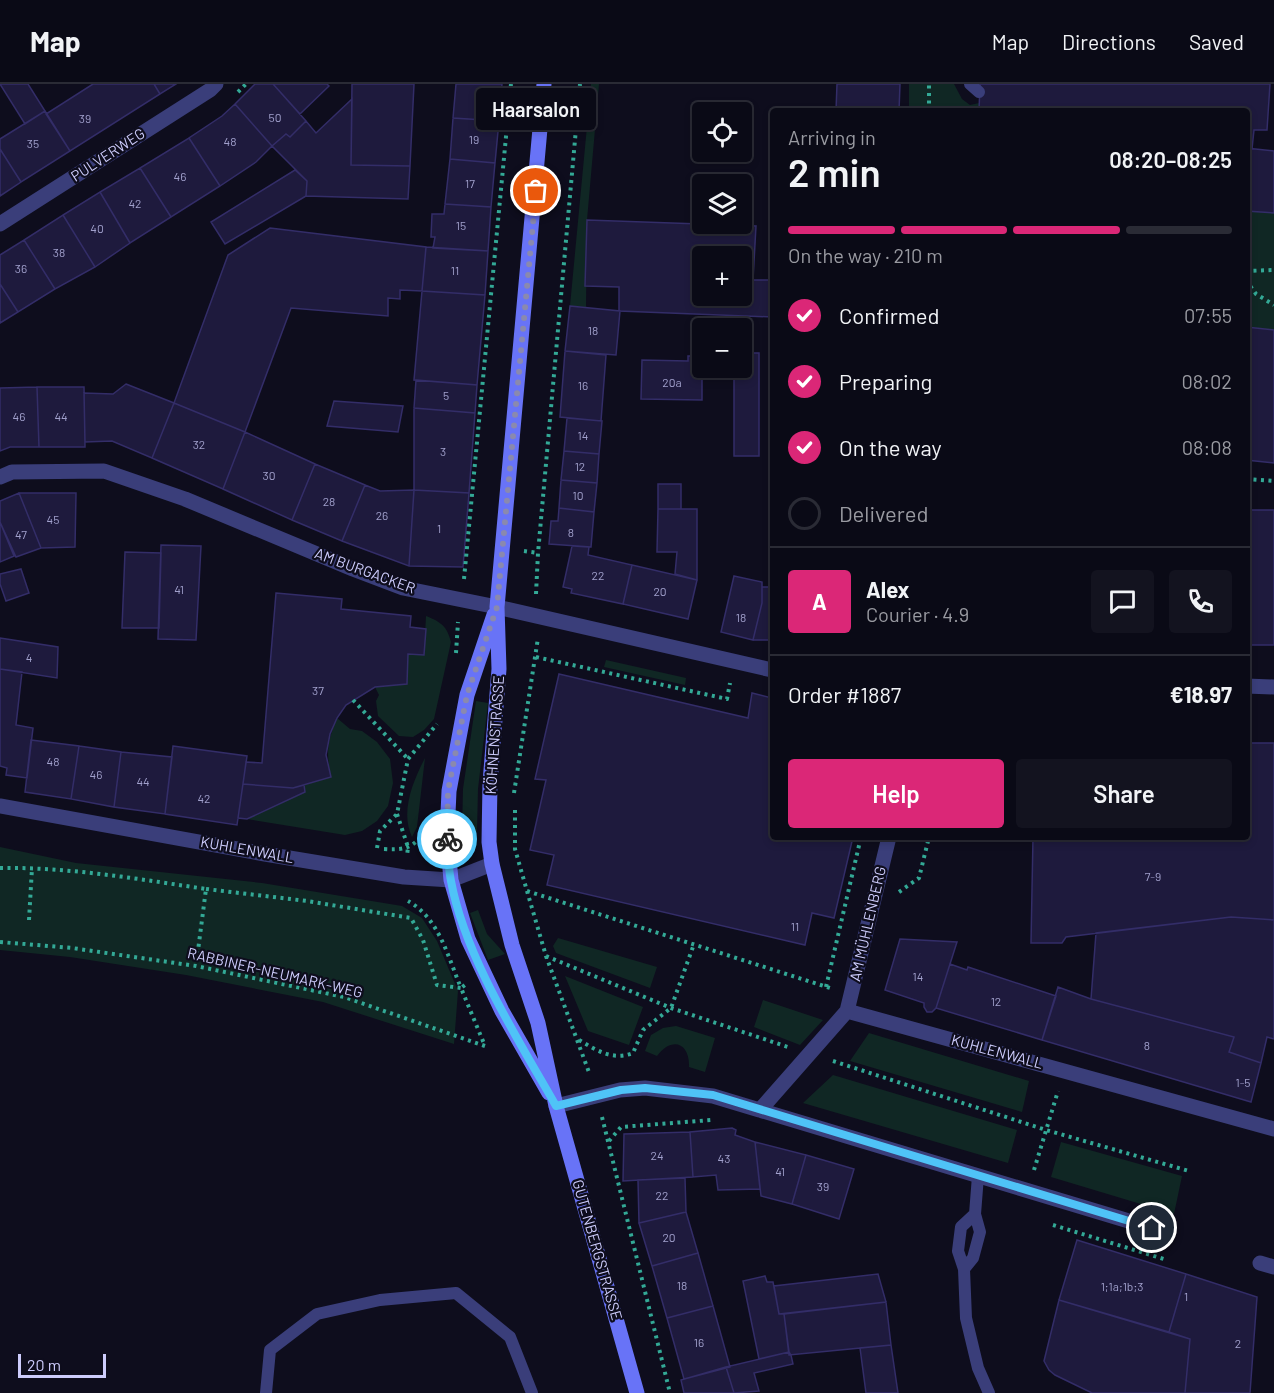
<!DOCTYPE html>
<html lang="en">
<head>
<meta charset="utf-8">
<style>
  body { margin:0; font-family:Barlow,sans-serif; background:#13131f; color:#f1f3f6; height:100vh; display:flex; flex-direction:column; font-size:22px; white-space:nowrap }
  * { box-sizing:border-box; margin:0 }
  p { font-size:20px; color:#999aa1 }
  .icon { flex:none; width:33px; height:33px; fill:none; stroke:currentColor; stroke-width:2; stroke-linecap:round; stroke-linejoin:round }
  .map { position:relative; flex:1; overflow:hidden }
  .side { position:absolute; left:770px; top:24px; width:480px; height:732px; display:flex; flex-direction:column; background:#0a0a16; border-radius:6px; box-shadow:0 3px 9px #0003,0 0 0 2px #2a2b35 }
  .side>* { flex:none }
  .fabs { position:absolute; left:692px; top:18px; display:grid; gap:12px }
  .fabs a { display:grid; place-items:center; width:60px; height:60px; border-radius:6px; background:#0a0a16; box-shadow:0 3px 9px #0003,0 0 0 2px #2a2b35; font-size:30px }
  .scale { position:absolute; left:18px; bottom:15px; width:88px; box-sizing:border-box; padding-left:6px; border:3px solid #cdccfc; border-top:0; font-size:16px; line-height:21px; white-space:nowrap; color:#cdccfc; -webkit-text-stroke:4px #0e0d1d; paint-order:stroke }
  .pin { position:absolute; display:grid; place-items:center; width:51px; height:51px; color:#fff; margin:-26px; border:3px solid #fff; border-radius:50%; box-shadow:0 2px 6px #0007 }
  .courier { position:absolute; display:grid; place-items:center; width:60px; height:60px; margin:-30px; border:4px solid #4fc3f7; border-radius:50%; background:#fff; color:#222; box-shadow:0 2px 8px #0007 }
  .bubble { position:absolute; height:42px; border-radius:6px; background:#0a0a16; box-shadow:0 3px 9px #0003,0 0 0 2px #2a2b35; font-size:20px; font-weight:600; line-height:42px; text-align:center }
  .overview em { font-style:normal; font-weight:600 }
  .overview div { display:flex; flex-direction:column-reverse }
  .overview { display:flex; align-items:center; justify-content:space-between; height:102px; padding:0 18px }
  h1 { font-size:39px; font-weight:600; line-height:45px }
  .bar { display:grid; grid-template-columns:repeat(4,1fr); gap:9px 6px; align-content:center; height:72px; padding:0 18px }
  .bar i { height:8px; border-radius:4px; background:#2a2b35 }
  .bar .on { background:#db2777 }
  .bar p { grid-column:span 4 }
  .line { display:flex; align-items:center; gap:15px; padding:0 18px; border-top:2px solid #2a2b35 }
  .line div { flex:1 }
  .round { display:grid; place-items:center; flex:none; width:63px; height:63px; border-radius:6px; background:#13131f }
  ol { padding:0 18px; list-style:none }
  li { display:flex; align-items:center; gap:18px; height:66px }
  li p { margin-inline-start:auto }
  li .icon { padding:6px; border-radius:50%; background:#db2777; color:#fff; stroke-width:4 }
  li:last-child { color:#999aa1 }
  li i { width:33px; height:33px; border:3px solid #2a2b35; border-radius:50% }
  .primary-button { display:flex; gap:12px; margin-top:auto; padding:12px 18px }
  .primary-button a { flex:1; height:69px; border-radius:6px; background:#db2777; color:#fff; font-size:24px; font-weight:600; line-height:69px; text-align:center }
  .primary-button a+a { background:#13131f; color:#f1f3f6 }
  header { display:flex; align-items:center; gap:36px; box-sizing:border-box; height:84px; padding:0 30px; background:#0a0a16; border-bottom:2px solid #2a2b35 }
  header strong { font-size:28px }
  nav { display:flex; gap:33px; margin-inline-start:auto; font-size:21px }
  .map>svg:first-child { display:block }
  .green { fill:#102724 }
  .building { fill:#1e1a3d; stroke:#332d68; stroke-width:1.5; fill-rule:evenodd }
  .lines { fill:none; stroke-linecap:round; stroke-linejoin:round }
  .path { stroke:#33a996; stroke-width:4; stroke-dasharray:3 4.5; stroke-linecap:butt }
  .lane { stroke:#3a3e7a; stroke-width:12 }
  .street { stroke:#3a3e7a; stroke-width:15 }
  .secondary { stroke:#6873f7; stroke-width:15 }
  .done { stroke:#8a89ae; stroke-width:6; stroke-dasharray:0 10.8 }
  .route { stroke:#4fc3f7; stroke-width:8 }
  .labels { text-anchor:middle; stroke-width:4.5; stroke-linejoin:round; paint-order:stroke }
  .number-label { font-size:12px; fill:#a1a0cc }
  .street-label { font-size:15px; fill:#cdccfc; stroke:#0e0d1d }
</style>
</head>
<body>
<header>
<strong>Map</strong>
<nav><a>Map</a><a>Directions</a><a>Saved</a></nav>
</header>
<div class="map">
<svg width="1274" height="1309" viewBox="0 0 1274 1309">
  <rect width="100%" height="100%" fill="#0e0d1d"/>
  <!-- green -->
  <path class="green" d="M591 0H599L587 136 586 223 570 222Z
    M909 0H954L962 15 970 21 979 19V27H909Z
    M1246 127 1274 129V246L1247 243Z
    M426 532C441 538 447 542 451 558L434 635 424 646 413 653 399 652 378 632 376 617 379 611 375 603 407 600 408 570 424 571Z
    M606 576 686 594 685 601 604 583Z
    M476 617 488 619 478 705 477 748 462 746 463 705Z
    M337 634 350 645 362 647 377 658 390 675 393 699 388 722 377 737 362 747 345 751 247 735 305 708 304 701 331 693C326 669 327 658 337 634Z
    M425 674 417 743 412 753C400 728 413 697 425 674Z
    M0 763 76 779 262 799 402 822 422 834 437 857 458 907 454 960 323 918 186 891 70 873 0 866Z
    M478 826 487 850 505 870 488 876 470 829Z
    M558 854 657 883 650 904 556 869 553 862Z
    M565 892 643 923 629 961 588 947Z
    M763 916 823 936 800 961 754 943Z
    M676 942 715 954 705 988 689 983C690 959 672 952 657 972L645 967 651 951 663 944Z
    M869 949 1029 997 1022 1028 850 977Z
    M833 991 1017 1046 1008 1079 803 1019Z
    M1061 1058 1182 1092 1174 1130 1051 1093Z"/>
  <!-- building -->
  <path class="building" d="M0 0H28L45 27 25 40Z
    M93 0H154L160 10 70 67 46 30Z
    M154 0H176L160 10Z
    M255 0H273L306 37 290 53 286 50 272 62 235 20Z
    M273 0H327L329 2 300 30Z
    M352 0H414L410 82 351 81Z
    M456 0H502L499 37 453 34Z
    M837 0H900L899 27H836Z
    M980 0H1270L1267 46H1254L1252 65 1246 64V27H979Z
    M352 15 351 81 410 82 408 115 306 112 307 97 272 62 286 50 290 53 306 37 316 49Z
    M235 20 272 62 256 78 220 102 189 54 222 32Z
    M45 27 70 67 21 98 0 65V55Z
    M453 34 499 37 495 79 450 75Z
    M189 54 220 102 171 133 140 84Z
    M1246 64 1274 67V129L1246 127Z
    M0 65 21 98 0 112Z
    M450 75 495 79 491 123 445 120Z
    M140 84 171 133 130 159 100 108Z
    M295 86 307 97 306 112 225 160 211 138Z
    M100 108 130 159 95 183 63 131Z
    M445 120 491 123 488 167 433 164 435 153H431L432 130H444Z
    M63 131 95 183 55 205 24 156Z
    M587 136 756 142 753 196H772V233L619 227V203L585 202ZM702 172H741V212H702Z
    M270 144 426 163 422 207 400 206V215L388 214V232L291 224 245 348 174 319 228 171Z
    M24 156 55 205 18 228 0 200V171Z
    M426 163 488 167 485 211 422 207Z
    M0 200 18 228 0 239Z
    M422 207 485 211 477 301 414 296Z
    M570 222 620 227 616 271 565 267Z
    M1246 243 1274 246V379L1246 376Z
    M565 267 606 271 601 337 560 333Z
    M741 269H759V372H734V284H741Z
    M688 272H702V316L641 315 642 276 688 277Z
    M416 296 477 301 475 329 414 324Z
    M126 300 174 319 152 374 112 357 85 358 84 309 113 310Z
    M37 303H84L85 363H39Z
    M37 303 39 363H10L0 367V304Z
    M334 317 403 322 398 348 327 342Z
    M174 319 245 348 223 405 152 374Z
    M414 324 475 329 469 409 414 406Z
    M567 334 602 337 599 370 564 367Z
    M245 348 315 380 292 436 223 405Z
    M564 367 599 370 597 399 561 396Z
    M315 380 365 401 342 457 292 436Z
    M561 396 597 399 594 428 559 424Z
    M658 400H681V425H658Z
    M365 401 380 407 414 406 409 482 342 457Z
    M414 406 469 409 463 483 409 482Z
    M19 409H76L75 463 41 464Z
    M19 409 41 464 16 473 0 438V417Z
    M559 424 594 428 591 463 549 460 551 437H558Z
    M658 425H697V496L675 490 677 468H657Z
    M1246 426H1274V561H1246Z
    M0 438 14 472 0 478Z
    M161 461 201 462 196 556 158 555Z
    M572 462 589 463 588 471 632 481 623 520 571 509 572 505 563 503Z
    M125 468 161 469 159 544H122Z
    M632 481 697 496 688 535 623 520Z
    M21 485 29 509 6 517 0 500V490Z
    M734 492 762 498V519L753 556 721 548Z
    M762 503H772V556H753L762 519Z
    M276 509 342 515 341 525 411 532 410 543 426 545 424 571 408 570 407 600 375 603 346 621 337 634 330 650 326 671 331 693 293 704 243 700 246 678 262 679Z
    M0 554 58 563 57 594 0 585Z
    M0 585 22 588 16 641 33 644 27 694 6 691 7 684 0 682Z
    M559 590 748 634 752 609 772 614V753H853L834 834 812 829 805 861 547 801 554 771 530 766 546 696 535 695Z
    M31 656 79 662 71 715 25 708Z
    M1246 659H1274V836L1231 833 1066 853 1062 859H1031L1033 753H1246Z
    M79 662 121 668 114 723 71 715Z
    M173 662 247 672 237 741 165 730Z
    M121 668 172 673 165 730 114 723Z
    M243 700 293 704 304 701 305 708 247 735 238 734Z
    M1231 833 1274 836V955L1267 953 1261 979 1229 968 1234 953 1091 915 1096 849Z
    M900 855 957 858 936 924 932 928H927L924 923V919L885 906Z
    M950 880 967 886 968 883 1056 912 1042 956 936 924Z
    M1058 903 1091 915 1234 953 1229 968 1261 979 1251 1018 1042 956Z
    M732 1044 736 1046 735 1051 755 1058 760 1105 718 1106 716 1091 693 1093 690 1048Z
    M690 1048 693 1093 623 1097 624 1050Z
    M755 1058 806 1071 792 1120 761 1112Z
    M806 1071 854 1085 839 1135 792 1120Z
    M685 1094 686 1128 639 1139 638 1096Z
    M686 1128 698 1169 652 1182 639 1139Z
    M1077 1156 1186 1190 1169 1248 1059 1216Z
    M698 1169 713 1222 667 1234 652 1182Z
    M878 1190 886 1218 779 1230 774 1202Z
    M1186 1190 1257 1213 1250 1309H1185L1190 1255 1169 1248Z
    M765 1192 767 1198H773L779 1230H784L789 1268 759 1275 743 1197Z
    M1059 1216 1190 1255 1185 1309H1092L1055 1291 1049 1286 1044 1277Z
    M886 1218 891 1261 789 1271 784 1230Z
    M713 1222 730 1283 684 1295 667 1234Z
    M891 1261 898 1309H866L860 1264Z
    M789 1268 791 1271 793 1280 754 1289 759 1307 734 1309 726 1283Z
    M726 1283 734 1309H684L681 1296Z"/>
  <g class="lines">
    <!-- path -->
    <path class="path" d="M238 8 246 0
      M929 27V0
      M1246 187 1274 186
      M1246 196 1256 210 1274 221
      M1246 395 1274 397
      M524 467 538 469
      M464 495 511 0
      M536 510 538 469 580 0
      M456 569 458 538
      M536 573 727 615 730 599
      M353 616 408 675
      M514 709 538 554
      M515 726V765L527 807 546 872 590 991
      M397 730 408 763 407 772
      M377 764 380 747 397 730 408 675 437 640
      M384 765C403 766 414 765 423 748
      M0 784C69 783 138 795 206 805L196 882
      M206 805 307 817 411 834 423 856 437 901 461 904C448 873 439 834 408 817
      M527 807 830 904
      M899 808 919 794 929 753
      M29 836 32 784
      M0 858 72 864 196 882 344 913 485 962 461 904 465 901
      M546 872 671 924 788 963
      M826 903 861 753
      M579 956C596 966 612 977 633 969L643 946 671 924 694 860
      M833 977 1046 1046 1189 1087
      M602 1033 670 1309
      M609 1057 621 1043 711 1036
      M1034 1086 1058 1007
      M1053 1141 1167 1176"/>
    <!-- lane -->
    <path class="lane" d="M970 0 979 8
      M975 1130 961 1143 958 1167 964 1185 966 1234 978 1284 989 1309
      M964 1185 973 1174 980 1148 975 1130 978 1092
      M266 1309 270 1266 317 1230 380 1216 456 1209 510 1253 532 1309"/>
    <!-- street -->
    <path class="street" d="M0 140 210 6 216 0
      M0 393 12 388 104 387 185 415 353 485 403 504 497 523 772 586
      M1246 602 1274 603
      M0 722 265 770 404 793 451 796 492 780
      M847 927 1274 1045
      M556 1022 620 1006 645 1004 713 1012 1152 1144
      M760 1026 847 927 889 753
      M1260 1179 1274 1183"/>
    <!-- secondary -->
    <path class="secondary" d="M544 0 497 523 499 585 490 699 489 758 492 780 512 861 538 939 556 1022 637 1309
      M494 531 467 611 449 707 447 752 451 796 468 855 502 927 549 1009"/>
  </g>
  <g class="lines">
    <!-- done -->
    <path class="done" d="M447 755 448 707 467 611 497 523 536 107"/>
    <!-- route -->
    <path class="route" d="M447 755C448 769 448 783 451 797 465 873 518 955 556 1022L621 1006 645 1004 713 1011 1152 1144"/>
  </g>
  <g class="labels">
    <!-- number labels -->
    <g class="number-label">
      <text x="275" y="38">50</text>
      <text x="85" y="39">39</text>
      <text x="474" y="60">19</text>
      <text x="230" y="62">48</text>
      <text x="33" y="64">35</text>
      <text x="180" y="97">46</text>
      <text x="470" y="104">17</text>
      <text x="135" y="124">42</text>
      <text x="461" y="146">15</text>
      <text x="97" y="149">40</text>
      <text x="59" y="173">38</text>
      <text x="21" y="189">36</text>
      <text x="455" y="191">11</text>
      <text x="593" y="251">18</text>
      <text x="672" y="303">20a</text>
      <text x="583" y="306">16</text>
      <text x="446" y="316">5</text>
      <text x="19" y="337">46</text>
      <text x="61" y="337">44</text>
      <text x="583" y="356">14</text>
      <text x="199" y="365">32</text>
      <text x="443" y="372">3</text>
      <text x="580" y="387">12</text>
      <text x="269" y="396">30</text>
      <text x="578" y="416">10</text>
      <text x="329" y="422">28</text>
      <text x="382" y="436">26</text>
      <text x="53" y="440">45</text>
      <text x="439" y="449">1</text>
      <text x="571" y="453">8</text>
      <text x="21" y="455">47</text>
      <text x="598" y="496">22</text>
      <text x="179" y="510">41</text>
      <text x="660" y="512">20</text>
      <text x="741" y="538">18</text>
      <text x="29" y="578">4</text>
      <text x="318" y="611">37</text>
      <text x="53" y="682">48</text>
      <text x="96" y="695">46</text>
      <text x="143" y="702">44</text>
      <text x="204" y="719">42</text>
      <text x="1153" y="797">7-9</text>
      <text x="795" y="847">11</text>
      <text x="918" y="897">14</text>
      <text x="996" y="922">12</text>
      <text x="1147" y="966">8</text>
      <text x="1243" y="1003">1-5</text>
      <text x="657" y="1076">24</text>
      <text x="724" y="1079">43</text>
      <text x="780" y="1092">41</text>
      <text x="823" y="1107">39</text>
      <text x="662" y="1116">22</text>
      <text x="669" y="1158">20</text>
      <text x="682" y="1206">18</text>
      <text x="1122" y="1207">1;1a;1b;3</text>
      <text x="1186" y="1217">1</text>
      <text x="699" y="1263">16</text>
      <text x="1238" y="1264">2</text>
    </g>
    <!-- street labels -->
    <g class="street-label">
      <text transform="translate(108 71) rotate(-33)" y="5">PULVERWEG</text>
      <text transform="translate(365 487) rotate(20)" y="5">AM BURGACKER</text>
      <text transform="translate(495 651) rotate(-86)" y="5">KÖHNENSTRASSE</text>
      <text transform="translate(247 766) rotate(10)" y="5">KUHLENWALL</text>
      <text transform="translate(868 840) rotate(-77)" y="5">AM MÜHLENBERG</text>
      <text transform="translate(275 889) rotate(13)" y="5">RABBINER-NEUMARK-WEG</text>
      <text transform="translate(997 968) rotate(15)" y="5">KUHLENWALL</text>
      <text transform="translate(597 1166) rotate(74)" y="5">GUTENBERGSTRASSE</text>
    </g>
  </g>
</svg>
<div class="fabs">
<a><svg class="icon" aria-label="locate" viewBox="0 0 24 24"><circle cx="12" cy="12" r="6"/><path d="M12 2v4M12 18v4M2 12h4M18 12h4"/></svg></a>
<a><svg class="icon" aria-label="layers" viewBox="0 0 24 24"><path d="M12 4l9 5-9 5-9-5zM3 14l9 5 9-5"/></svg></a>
<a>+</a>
<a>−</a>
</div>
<div class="scale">20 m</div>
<div class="pin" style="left:536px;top:107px;background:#ea580c"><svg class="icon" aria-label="bag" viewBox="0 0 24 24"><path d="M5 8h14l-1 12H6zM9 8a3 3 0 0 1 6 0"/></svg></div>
<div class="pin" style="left:1152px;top:1144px;background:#1f2937"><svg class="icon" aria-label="home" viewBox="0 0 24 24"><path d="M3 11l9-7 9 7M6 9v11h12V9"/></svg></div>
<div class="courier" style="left:447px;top:755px"><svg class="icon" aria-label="bike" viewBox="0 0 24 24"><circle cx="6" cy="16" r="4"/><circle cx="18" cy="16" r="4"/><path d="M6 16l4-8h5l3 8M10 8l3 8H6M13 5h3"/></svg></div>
<div class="bubble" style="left:476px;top:4px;width:120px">Haarsalon</div>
<section class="side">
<div class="overview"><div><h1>2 min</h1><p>Arriving in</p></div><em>08:20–08:25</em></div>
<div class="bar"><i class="on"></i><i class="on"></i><i class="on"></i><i></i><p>On the way · 210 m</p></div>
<ol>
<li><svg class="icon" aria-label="check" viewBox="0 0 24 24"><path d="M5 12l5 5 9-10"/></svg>Confirmed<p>07:55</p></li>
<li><svg class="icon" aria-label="check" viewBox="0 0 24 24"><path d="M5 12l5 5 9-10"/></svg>Preparing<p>08:02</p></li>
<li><svg class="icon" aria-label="check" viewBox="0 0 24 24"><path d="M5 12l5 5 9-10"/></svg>On the way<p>08:08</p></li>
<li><i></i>Delivered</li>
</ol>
<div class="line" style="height:108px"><b class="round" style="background:#db2777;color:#fff">A</b><div><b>Alex</b><p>Courier · 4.9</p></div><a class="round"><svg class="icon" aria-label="chat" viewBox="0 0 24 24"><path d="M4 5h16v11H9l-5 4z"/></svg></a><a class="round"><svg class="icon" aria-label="phone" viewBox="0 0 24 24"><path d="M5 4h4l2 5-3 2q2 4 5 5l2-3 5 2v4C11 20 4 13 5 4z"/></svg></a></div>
<div class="line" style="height:78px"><div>Order #1887</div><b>€18.97</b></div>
<div class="primary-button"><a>Help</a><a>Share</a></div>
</section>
</div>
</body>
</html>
